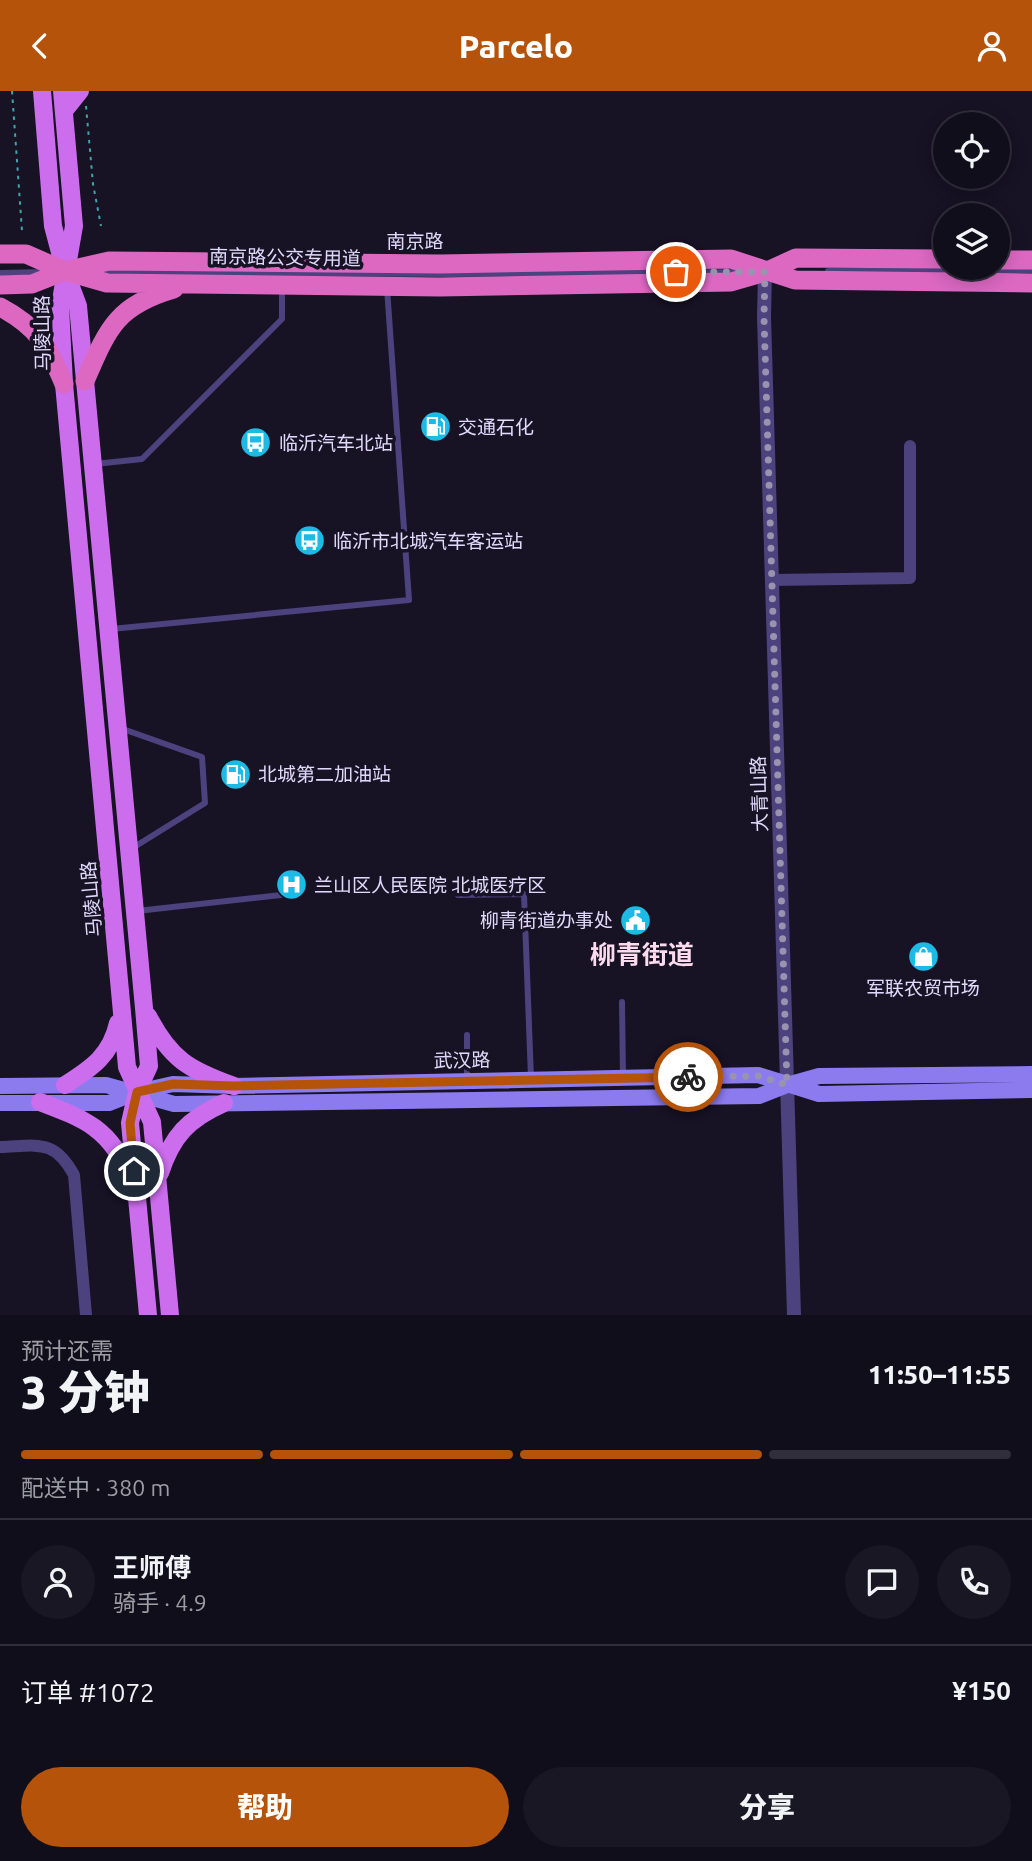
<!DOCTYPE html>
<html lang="zh">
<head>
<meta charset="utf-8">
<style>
  body { margin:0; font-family:Ubuntu,"Noto Sans SC",sans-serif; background:#1a1724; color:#f1f3f6; height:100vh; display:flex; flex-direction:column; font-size:26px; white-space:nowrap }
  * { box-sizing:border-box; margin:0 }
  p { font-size:23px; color:#9c9ca3 }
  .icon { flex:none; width:38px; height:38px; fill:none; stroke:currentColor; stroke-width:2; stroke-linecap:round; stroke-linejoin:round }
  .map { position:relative; height:1224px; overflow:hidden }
  .details { display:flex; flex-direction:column; background:#110e1b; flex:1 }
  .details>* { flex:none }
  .buttons { position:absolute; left:933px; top:21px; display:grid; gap:14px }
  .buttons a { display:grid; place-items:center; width:77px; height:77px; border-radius:50%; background:#110e1b; box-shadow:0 4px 18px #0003,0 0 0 2px #302e3a; font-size:35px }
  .pin { position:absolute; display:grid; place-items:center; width:60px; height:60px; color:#fff; margin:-30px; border:4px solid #fff; border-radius:50%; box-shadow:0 2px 7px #0007 }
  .courier { position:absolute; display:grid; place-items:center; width:70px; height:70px; margin:-35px; border:5px solid #b45309; border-radius:50%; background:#fff; color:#222; box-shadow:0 2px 9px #0007 }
  .headline em { font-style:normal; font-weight:800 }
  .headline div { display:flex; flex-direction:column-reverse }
  .headline { display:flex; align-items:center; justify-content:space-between; height:119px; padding:0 21px }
  h1 { font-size:46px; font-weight:800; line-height:52px }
  .bar { display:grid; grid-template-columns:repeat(4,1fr); gap:10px 7px; align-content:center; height:84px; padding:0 21px }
  .bar i { height:9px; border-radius:5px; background:#302e3a }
  .bar .current { background:#b45309 }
  .bar p { grid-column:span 4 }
  .line { display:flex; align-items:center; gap:18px; padding:0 21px; border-top:2px solid #302e3a }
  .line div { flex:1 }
  .round { display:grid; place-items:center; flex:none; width:74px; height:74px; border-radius:37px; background:#1a1724 }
  .cta { display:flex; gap:14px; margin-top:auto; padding:14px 21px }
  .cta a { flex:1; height:80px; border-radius:42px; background:#b45309; color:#fff; font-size:28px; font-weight:800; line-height:80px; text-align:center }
  .cta a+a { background:#1a1724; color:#f1f3f6 }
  header { display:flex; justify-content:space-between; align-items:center; height:91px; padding:0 21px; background:#b45309; color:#fff; font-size:32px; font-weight:800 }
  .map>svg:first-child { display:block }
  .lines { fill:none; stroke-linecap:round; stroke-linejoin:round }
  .path { stroke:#3ea5aa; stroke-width:2; stroke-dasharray:3.5 5; stroke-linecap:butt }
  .service { stroke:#4b427e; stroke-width:6 }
  .minor { stroke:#4b427e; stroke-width:12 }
  .tertiary { stroke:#4b427e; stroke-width:14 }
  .secondary { stroke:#8b7bef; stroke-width:16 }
  .primary { stroke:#cc6dee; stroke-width:18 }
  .trunk { stroke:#dc68c2; stroke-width:19 }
  .done { stroke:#9a93b0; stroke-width:7; stroke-dasharray:0 12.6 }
  .route { stroke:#b45309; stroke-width:9 }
  .labels { text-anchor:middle; stroke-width:7; stroke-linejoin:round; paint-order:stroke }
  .street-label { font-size:19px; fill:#e1d9fb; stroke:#171224 }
  .poi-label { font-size:19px; fill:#e1d9fb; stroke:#171224; text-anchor:start }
  .district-label { font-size:26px; font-weight:bold; fill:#fbdbec; stroke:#171224 }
</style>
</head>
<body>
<header><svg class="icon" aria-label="back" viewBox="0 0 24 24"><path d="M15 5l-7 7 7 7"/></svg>Parcelo<svg class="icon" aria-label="person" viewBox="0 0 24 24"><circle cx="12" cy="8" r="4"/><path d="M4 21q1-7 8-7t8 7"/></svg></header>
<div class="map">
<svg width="1032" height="1224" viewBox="0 0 1032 1224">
  <rect width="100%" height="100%" fill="#171224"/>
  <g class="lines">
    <!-- path -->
    <path class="path" d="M12 0 22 140
      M86 15 93 93 101 135"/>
    <!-- service -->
    <path class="service" d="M828 180 1032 179
      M96 181 450 183 740 181
      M0 182 44 181
      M95 373 142 368 282 228V197
      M111 538 409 509 387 197
      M120 637 202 666 205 712 131 758
      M458 804 524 803 531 987
      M137 820 299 802
      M622 911 623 986
      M467 944V987"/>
    <!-- minor -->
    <path class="minor" d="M772 489 910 487V355
      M0 1056C37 1055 54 1047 74 1084L86 1224"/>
    <!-- tertiary -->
    <path class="tertiary" d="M765 181 764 226 794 1224"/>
    <!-- secondary -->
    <path class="secondary" d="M0 995 106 994 174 1013 759 1005 787 994 819 985 1032 983
      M0 1012H109L137 1001 173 993 234 995 758 984 819 1003 1032 999"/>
    <!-- primary -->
    <path class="primary" d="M42 0 53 135 65 180 78 215 144 917 149 975 137 1001 130 1032 148 1224
      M62 0 74 135 60 215 64 293 127 976 152 1031 170 1224
      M64 20 80 0
      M148 925C170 968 189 979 234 995
      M65 994C92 977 111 964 118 932
      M40 1011C85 1028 111 1038 130 1086
      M160 1082C172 1045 188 1028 224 1012"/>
    <!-- trunk -->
    <path class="trunk" d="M0 163H26L65 180 107 192 440 196 731 191 765 181 796 167 945 168
      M998 169H1032
      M0 194 32 193 65 180 109 170 440 173 731 168 795 189 1032 192
      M0 216C38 236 48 255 64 293
      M85 290C108 237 116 215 174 198"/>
  </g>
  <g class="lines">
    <!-- done -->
    <path class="done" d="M676 181H765L764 226 787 994 758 985 688 986"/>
    <!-- route -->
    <path class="route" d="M134 1080 130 1032 137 1001 173 993 234 995 688 986"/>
  </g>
  <!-- icons -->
  <defs>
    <symbol id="fuel-disc" viewBox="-11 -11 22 22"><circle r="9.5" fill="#1cbae4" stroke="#171224"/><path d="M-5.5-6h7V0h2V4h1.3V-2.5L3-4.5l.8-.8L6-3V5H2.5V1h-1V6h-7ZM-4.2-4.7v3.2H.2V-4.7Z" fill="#fff"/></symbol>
    <symbol id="bus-disc" viewBox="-11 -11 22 22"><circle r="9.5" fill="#1cbae4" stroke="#171224"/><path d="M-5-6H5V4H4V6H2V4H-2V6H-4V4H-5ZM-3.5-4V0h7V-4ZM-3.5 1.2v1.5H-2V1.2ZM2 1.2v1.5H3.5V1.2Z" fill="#fff"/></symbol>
    <symbol id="hospital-disc" viewBox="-11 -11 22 22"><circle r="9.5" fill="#1cbae4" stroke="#171224"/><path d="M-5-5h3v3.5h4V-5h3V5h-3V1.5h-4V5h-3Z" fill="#fff"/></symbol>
    <symbol id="civic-disc" viewBox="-11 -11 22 22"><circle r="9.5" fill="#1cbae4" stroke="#171224"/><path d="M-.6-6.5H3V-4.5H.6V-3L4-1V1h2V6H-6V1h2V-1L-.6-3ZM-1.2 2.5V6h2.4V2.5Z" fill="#fff"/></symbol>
    <symbol id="shop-disc" viewBox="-11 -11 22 22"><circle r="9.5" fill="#1cbae4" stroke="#171224"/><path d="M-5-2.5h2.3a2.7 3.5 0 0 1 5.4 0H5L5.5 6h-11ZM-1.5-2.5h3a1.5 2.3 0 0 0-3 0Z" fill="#fff"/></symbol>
  </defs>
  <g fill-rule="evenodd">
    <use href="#fuel-disc" x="418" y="318" width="35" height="35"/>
    <use href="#bus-disc" x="238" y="334" width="35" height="35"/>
    <use href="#bus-disc" x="292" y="432" width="35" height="35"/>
    <use href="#fuel-disc" x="218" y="666" width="35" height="35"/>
    <use href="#hospital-disc" x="274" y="776" width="35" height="35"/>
    <use href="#civic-disc" x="618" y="812" width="35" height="35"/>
    <use href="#shop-disc" x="906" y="848" width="35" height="35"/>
  </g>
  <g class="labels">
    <!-- street labels -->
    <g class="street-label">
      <text x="415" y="157">南京路</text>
      <text transform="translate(285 166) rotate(1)" y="7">南京路公交专用道</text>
      <text transform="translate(42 242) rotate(-91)" y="7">马陵山路</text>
      <text transform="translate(759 703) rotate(-92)" y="7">大青山路</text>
      <text transform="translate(91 808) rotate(-95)" y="7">马陵山路</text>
      <text transform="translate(462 969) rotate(-1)" y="7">武汉路</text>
    </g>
    <!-- poi labels -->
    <g class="poi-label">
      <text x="458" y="343">交通石化</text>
      <text x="279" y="359">临沂汽车北站</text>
      <text x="333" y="457">临沂市北城汽车客运站</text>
      <text x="258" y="690">北城第二加油站</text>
      <text x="314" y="801">兰山区人民医院 北城医疗区</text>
      <text x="613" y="836" text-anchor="end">柳青街道办事处</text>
      <text x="923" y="904" text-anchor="middle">军联农贸市场</text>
    </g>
    <!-- district labels -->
    <g class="district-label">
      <text x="642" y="873">柳青街道</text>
    </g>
  </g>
</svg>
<div class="buttons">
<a><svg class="icon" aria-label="locate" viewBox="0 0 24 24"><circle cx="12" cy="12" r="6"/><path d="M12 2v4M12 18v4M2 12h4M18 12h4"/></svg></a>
<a><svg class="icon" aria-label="layers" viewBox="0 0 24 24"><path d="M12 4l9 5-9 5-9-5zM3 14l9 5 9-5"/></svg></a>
</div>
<div class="pin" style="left:676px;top:181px;background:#ea580c"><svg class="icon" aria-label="bag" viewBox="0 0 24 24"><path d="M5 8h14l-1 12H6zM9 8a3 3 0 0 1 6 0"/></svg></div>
<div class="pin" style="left:134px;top:1080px;background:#1f2937"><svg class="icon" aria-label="home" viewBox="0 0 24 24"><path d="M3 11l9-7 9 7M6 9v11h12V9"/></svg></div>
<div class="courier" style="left:688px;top:986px"><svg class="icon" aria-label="bike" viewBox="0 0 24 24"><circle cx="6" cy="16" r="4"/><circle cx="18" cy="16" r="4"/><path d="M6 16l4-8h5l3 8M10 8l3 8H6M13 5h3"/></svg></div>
</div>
<section class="details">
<div class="headline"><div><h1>3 分钟</h1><p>预计还需</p></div><em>11:50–11:55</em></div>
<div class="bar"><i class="current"></i><i class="current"></i><i class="current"></i><i></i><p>配送中 · 380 m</p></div>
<div class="line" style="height:126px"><a class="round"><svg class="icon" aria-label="person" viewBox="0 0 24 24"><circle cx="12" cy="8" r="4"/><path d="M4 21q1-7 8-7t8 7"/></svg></a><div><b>王师傅</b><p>骑手 · 4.9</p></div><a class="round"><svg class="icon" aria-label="chat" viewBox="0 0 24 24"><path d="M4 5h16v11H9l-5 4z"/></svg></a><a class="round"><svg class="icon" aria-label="phone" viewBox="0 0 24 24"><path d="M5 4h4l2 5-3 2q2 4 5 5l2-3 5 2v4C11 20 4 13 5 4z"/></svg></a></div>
<div class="line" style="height:91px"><div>订单 #1072</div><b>¥150</b></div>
<div class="cta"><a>帮助</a><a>分享</a></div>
</section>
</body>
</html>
